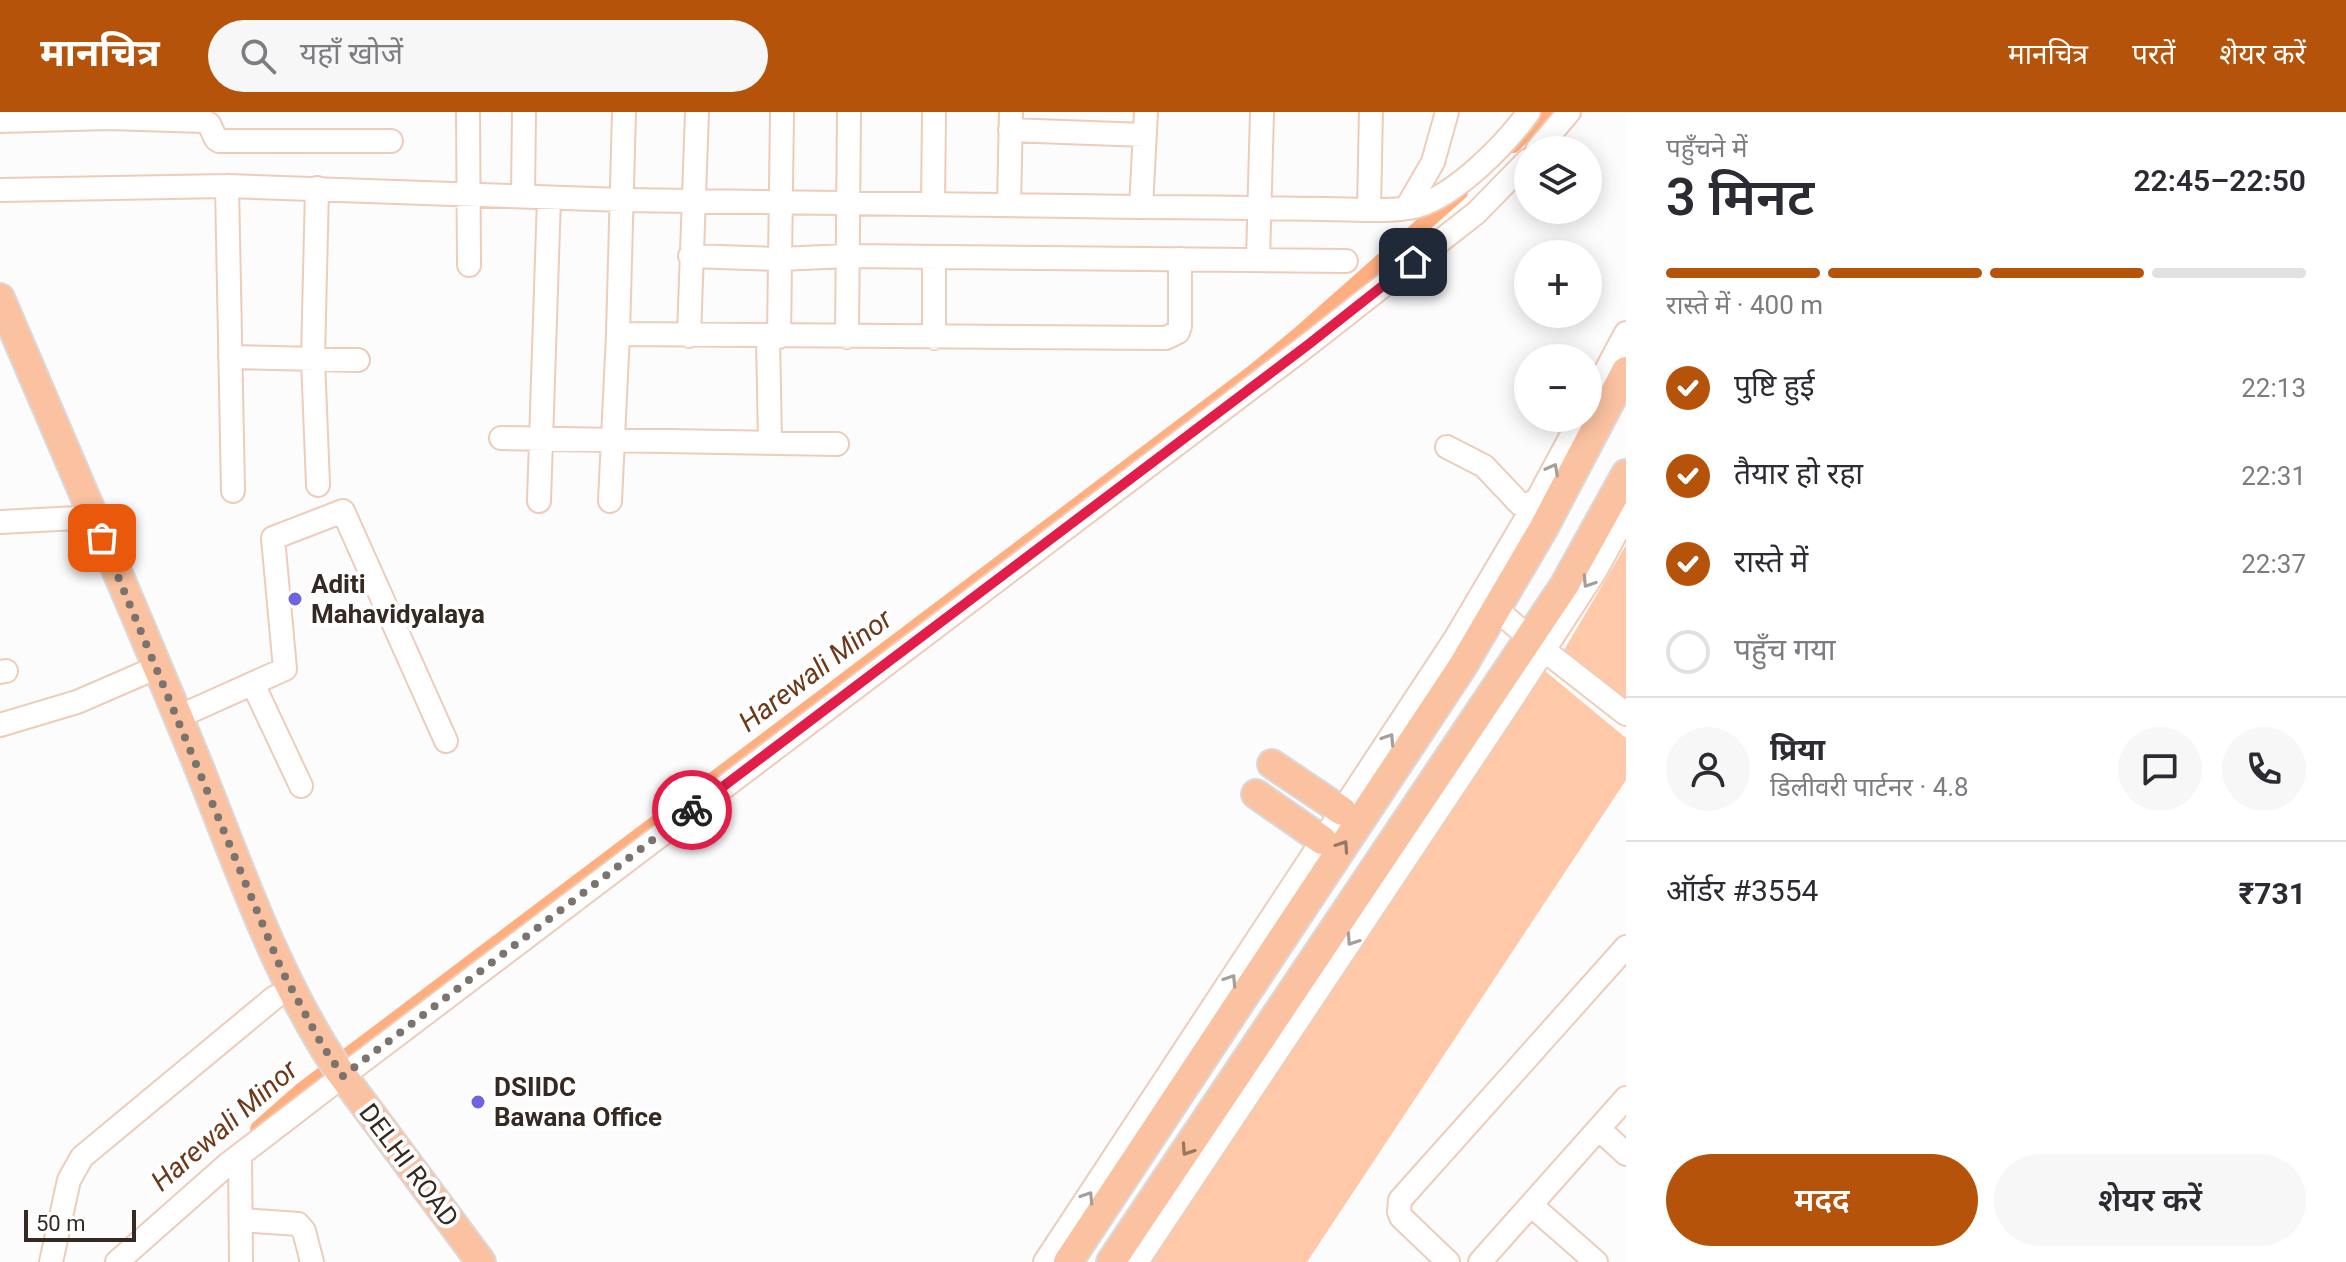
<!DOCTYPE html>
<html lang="hi">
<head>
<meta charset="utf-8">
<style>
  body { margin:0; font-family:Roboto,"Noto Sans Devanagari",sans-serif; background:#f7f7f7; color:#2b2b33; height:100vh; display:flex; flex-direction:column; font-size:30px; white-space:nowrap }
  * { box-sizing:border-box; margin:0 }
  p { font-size:26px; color:#7c7c81 }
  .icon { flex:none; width:44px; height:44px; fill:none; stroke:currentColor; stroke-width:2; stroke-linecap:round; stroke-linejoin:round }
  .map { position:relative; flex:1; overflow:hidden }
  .panel { display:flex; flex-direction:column; background:#fff; width:720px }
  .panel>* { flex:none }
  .buttons { position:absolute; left:1514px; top:24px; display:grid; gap:16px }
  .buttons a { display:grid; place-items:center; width:88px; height:88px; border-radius:50%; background:#fff; box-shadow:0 4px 20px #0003; font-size:40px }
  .scale { position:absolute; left:24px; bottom:20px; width:112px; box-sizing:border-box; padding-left:8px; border:4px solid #362921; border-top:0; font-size:22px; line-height:28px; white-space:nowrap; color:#362921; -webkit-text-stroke:6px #fff; paint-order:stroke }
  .pin { position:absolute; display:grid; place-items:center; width:68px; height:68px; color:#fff; margin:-34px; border-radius:16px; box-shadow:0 4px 12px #0006 }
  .courier { position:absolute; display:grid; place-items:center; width:80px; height:80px; margin:-40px; border:6px solid #e11d48; border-radius:50%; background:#fff; color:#222; box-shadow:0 2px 10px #0007 }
  .headline em { font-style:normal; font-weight:600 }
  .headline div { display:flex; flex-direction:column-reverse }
  .headline { display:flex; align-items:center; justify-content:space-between; height:136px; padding:0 40px }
  h1 { font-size:52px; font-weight:600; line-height:60px }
  .bar { display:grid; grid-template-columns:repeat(4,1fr); gap:12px 8px; align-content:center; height:96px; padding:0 40px }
  .bar i { height:10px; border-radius:6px; background:#e1e1e2 }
  .bar .selected { background:#b45309 }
  .bar p { grid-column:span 4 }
  .line { display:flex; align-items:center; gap:20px; padding:0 40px; border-top:2px solid #e1e1e2 }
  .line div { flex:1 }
  .round { display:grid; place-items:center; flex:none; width:84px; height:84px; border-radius:42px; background:#f7f7f7 }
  ol { padding:0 40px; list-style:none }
  li { display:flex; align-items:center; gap:24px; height:88px }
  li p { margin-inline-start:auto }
  li .icon { padding:8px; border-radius:50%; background:#b45309; color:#fff; stroke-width:4 }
  li:last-child { color:#7c7c81 }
  li i { width:44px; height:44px; border:4px solid #e1e1e2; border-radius:50% }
  .primary-button { display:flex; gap:16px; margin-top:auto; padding:16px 40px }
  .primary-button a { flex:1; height:92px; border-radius:48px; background:#b45309; color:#fff; font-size:32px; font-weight:600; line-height:92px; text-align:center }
  .primary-button a+a { background:#f7f7f7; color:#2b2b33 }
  header { display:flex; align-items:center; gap:48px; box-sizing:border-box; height:112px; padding:0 40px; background:#b45309; color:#fff }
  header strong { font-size:38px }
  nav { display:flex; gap:44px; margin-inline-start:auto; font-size:28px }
  .search { width:560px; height:72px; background:#f7f7f7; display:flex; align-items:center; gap:20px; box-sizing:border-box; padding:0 28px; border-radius:44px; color:#7c7c81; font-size:30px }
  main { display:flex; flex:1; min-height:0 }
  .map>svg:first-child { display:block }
  .green { fill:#ffc8a9 }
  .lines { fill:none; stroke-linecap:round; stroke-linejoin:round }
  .canal { stroke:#ffae7f; stroke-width:16 }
  .minor-casing { stroke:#efccb8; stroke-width:26 }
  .major-casing { stroke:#dbd8d7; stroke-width:32 }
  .minor { stroke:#fff; stroke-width:22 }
  .major { stroke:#fbc2a1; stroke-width:28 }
  .oneway { stroke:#a59f9b }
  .oneway2 { stroke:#987661 }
  .done { stroke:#7b736e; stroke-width:8; stroke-dasharray:0 14.4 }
  .route { stroke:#e11d48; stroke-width:10 }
  .poi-dot { fill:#6e64de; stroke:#fff; stroke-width:3 }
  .labels { text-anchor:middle; stroke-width:8; stroke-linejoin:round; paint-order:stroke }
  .poi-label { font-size:26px; font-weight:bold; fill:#362921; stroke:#fff; text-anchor:start }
  .street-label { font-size:26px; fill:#362921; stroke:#fff }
  .water-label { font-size:28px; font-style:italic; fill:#6d3918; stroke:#fff }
</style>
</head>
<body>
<header>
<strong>मानचित्र</strong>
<div class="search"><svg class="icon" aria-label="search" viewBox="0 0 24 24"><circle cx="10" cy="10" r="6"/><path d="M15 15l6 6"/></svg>यहाँ खोजें</div>
<nav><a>मानचित्र</a><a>परतें</a><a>शेयर करें</a></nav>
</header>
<main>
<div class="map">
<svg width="1626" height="1150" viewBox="0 0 1626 1150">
  <rect width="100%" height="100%" fill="#fcfcfc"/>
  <!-- green -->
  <path class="green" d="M1626 433V593L1564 538Z
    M1545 559 1626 626V668L1307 1150H1152Z"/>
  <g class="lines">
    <!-- canal -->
    <path class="canal" d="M1513 33 1546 0
      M258 1017 301 979 1254 260 1300 222 1460 80"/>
    <defs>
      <path id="minor" d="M468 0 469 153
        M0 9 109 6 204 9 209 12 216 27 219 29H391
        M1010 18 1145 23
        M1537 38 1569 0
        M227 74 233 379
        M317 76 313 247 318 373
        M0 78 227 74 622 88 1141 95 1146 0
        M523 84 524 0
        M933 92 934 0
        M1009 93 1011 0
        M1141 95C1203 95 1264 96 1326 97 1351 97 1394 101 1418 94 1457 82 1505 33 1529 0
        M1407 95 1433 50 1447 0
        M1369 97 1371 0
        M690 144 780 147 847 144 1346 149
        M1258 148 1262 0
        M618 222 624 0
        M689 224 697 0
        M768 225 770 331
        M779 225 782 0
        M847 225 849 0
        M934 226V145
        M230 245 358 248
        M1588 292 1626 221
        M501 326 837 332
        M1447 335 1484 354 1520 392 1524 394 1537 388
        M539 389 549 86
        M610 389 618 222 1166 226 1178 220 1180 214V147
        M0 410 77 406 91 400
        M1484 487 1544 538 1626 602
        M0 560 6 559
        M253 572 301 674
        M178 605 285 557 273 426 343 399 446 629
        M0 613 77 590 144 561
        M1599 1017 1626 1042
        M240 1043 241 1150
        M1531 1093 1596 1150
        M242 1108 298 1112 304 1119 312 1150
        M51 1150 69 1068 82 1045 275 885
        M117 1150 228 1052 331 973 1309 232 1476 101 1528 48
        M1045 1150 1455 527 1533 395 1581 306
        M1137 1150 1509 592 1596 458 1626 403
        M1448 1150 1401 1105 1399 1100 1400 1088 1626 835
        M1480 1150 1626 986"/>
      <path id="major" d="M0 186C65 338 131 490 194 643 237 749 274 861 337 956L481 1150
        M1272 652 1342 699
        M1256 682 1322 728
        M1068 1150 1462 555 1543 417 1626 259
        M1111 1150 1564 474 1626 362"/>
    </defs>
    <!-- minor casing -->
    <use href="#minor" class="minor-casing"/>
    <!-- major casing -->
    <use href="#major" class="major-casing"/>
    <!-- minor -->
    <use href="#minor" class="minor"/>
    <!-- major -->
    <use href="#major" class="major"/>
  </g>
  <!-- one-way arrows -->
  <defs><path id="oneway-chevron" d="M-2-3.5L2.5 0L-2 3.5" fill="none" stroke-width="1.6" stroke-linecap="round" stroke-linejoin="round" transform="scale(2)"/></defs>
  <g class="oneway">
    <use href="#oneway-chevron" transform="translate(1553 357) rotate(-62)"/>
    <use href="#oneway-chevron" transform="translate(1588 470) rotate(123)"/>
    <use href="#oneway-chevron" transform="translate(1389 627) rotate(-57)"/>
    <use href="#oneway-chevron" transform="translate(1352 828) rotate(124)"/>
    <use href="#oneway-chevron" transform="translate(1231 868) rotate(-57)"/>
    <use href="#oneway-chevron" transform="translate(1088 1085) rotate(-57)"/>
  </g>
  <g class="oneway2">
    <use href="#oneway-chevron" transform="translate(1343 734) rotate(-56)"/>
    <use href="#oneway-chevron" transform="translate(1187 1038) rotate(124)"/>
  </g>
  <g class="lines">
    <!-- done -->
    <path class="done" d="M102 426 282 859 322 933 343 964 692 698"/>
    <!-- route -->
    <path class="route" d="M692 698 1309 232 1413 150"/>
  </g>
  <!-- markers -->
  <g class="poi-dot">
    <circle cx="295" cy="487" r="8"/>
    <circle cx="478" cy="990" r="8"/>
  </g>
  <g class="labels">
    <!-- poi labels -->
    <g class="poi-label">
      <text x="311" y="481">Aditi<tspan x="311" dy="30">Mahavidyalaya</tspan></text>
      <text x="494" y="984">DSIIDC<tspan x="494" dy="30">Bawana Office</tspan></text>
    </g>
    <!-- street labels -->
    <g class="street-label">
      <text transform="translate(409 1053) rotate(53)" y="9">DELHI ROAD</text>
    </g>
    <!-- water labels -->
    <g class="water-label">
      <text transform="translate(815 558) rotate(-37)" y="10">Harewali Minor</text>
      <text transform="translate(224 1013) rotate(-41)" y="10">Harewali Minor</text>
    </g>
  </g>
</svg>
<div class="buttons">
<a><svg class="icon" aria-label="layers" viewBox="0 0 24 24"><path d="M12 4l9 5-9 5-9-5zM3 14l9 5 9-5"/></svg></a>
<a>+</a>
<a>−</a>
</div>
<div class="scale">50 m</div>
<div class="pin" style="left:102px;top:426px;background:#ea580c"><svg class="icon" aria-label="bag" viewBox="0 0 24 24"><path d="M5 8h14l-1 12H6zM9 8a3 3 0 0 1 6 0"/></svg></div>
<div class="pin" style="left:1413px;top:150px;background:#1f2937"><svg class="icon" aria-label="home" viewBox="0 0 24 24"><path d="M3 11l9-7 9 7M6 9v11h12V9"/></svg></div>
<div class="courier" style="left:692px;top:698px"><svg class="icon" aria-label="bike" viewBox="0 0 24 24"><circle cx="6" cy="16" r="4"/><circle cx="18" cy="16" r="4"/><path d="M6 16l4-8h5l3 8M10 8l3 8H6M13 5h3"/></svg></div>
</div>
<section class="panel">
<div class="headline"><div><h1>3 मिनट</h1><p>पहुँचने में</p></div><em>22:45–22:50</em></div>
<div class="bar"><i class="selected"></i><i class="selected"></i><i class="selected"></i><i></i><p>रास्ते में · 400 m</p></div>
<ol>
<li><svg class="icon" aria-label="check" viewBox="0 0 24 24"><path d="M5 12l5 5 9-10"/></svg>पुष्टि हुई<p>22:13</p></li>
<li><svg class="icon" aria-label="check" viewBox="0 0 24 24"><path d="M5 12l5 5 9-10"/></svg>तैयार हो रहा<p>22:31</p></li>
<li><svg class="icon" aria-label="check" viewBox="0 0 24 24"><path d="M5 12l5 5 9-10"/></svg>रास्ते में<p>22:37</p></li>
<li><i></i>पहुँच गया</li>
</ol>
<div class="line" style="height:144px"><a class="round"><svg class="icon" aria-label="person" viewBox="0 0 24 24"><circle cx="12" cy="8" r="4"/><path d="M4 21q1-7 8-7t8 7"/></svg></a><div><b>प्रिया</b><p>डिलीवरी पार्टनर · 4.8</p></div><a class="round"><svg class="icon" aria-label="chat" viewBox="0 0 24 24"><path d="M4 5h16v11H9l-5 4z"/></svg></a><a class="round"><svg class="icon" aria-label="phone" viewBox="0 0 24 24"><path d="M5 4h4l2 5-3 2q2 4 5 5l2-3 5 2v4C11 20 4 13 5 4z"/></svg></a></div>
<div class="line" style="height:104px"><div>ऑर्डर #3554</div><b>₹731</b></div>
<div class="primary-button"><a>मदद</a><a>शेयर करें</a></div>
</section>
</main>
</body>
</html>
